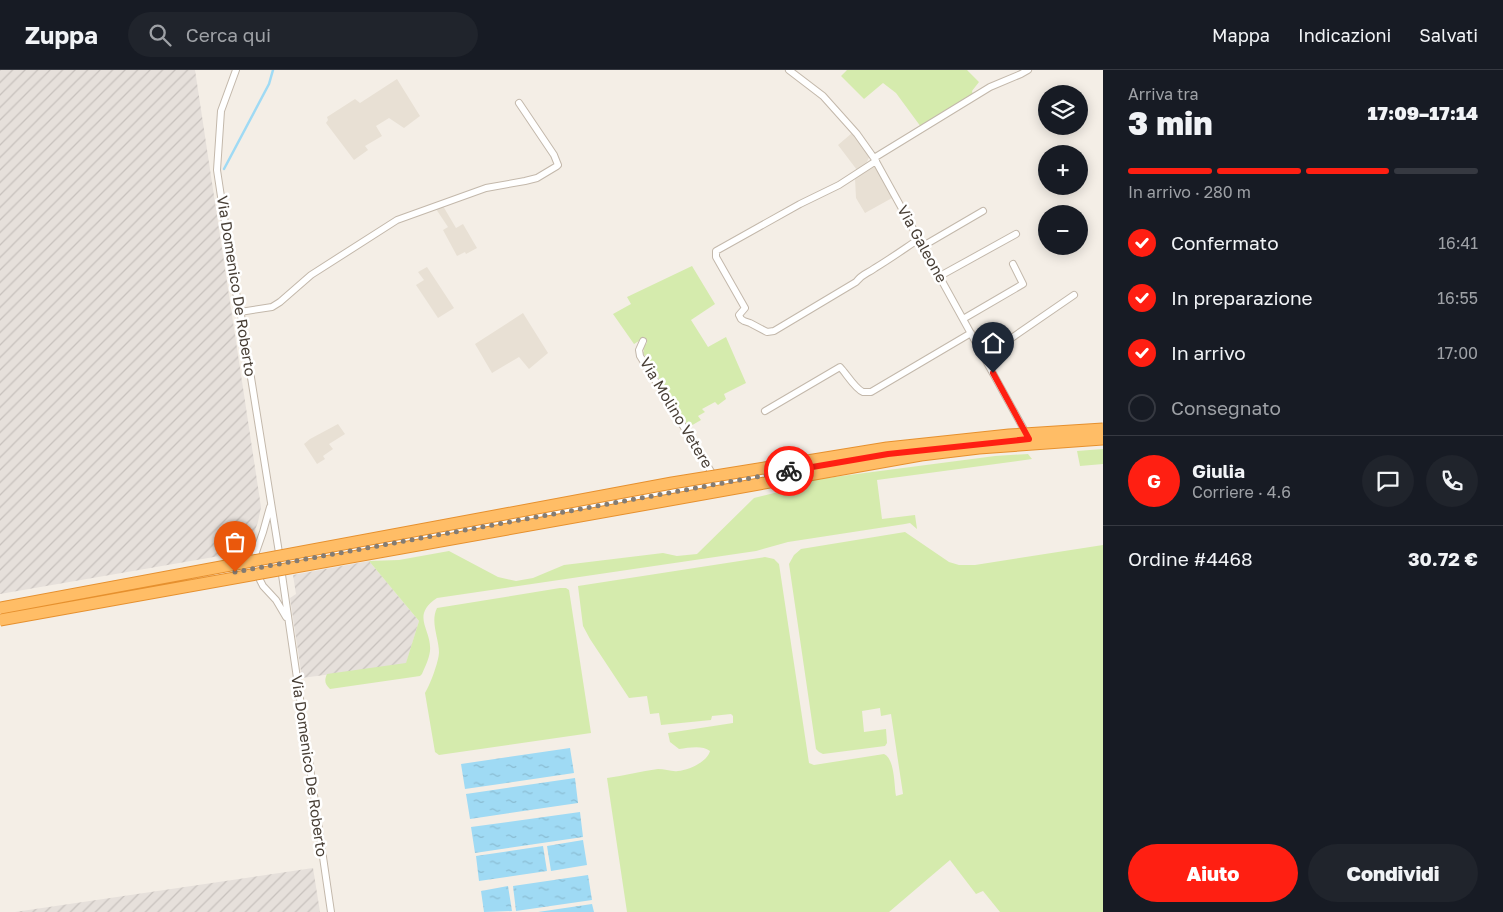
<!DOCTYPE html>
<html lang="it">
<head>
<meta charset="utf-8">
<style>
  body { margin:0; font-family:"Golos Text",sans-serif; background:#20242c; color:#f1f3f6; height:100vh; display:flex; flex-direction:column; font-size:19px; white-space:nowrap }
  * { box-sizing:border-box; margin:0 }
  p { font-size:16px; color:#9ea1a6 }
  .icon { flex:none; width:28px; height:28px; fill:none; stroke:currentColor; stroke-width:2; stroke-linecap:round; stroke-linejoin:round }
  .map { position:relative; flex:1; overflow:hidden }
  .side { display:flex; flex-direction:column; background:#171b24; width:400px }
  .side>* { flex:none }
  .fabs { position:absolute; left:1038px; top:15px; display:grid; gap:10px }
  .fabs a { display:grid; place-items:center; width:50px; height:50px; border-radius:50%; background:#171b24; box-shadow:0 2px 12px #0003; font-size:25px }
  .pin { position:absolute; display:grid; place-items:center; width:42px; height:42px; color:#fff; margin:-51px -21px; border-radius:50% 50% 50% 0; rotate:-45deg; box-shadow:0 0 5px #0007 }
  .pin .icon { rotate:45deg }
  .courier { position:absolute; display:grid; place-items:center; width:50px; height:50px; margin:-25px; border:4px solid #ff1f12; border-radius:50%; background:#fff; color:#222; box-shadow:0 1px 6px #0007 }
  .summary em { font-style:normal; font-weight:800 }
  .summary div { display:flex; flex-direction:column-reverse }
  .summary { display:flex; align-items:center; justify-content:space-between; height:85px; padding:0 25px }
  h1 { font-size:32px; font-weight:800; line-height:38px }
  .bar { display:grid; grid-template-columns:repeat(4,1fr); gap:8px 5px; align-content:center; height:60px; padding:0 25px }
  .bar i { height:6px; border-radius:4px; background:#363941 }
  .bar .current { background:#ff1f12 }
  .bar p { grid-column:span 4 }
  .line { display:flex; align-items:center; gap:12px; padding:0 25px; border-top:1px solid #363941 }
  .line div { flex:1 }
  .round { display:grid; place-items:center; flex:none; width:52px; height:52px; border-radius:26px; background:#20242c }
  ol { padding:0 25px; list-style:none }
  li { display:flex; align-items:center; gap:15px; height:55px }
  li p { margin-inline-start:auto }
  li .icon { padding:5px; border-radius:50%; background:#ff1f12; color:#fff; stroke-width:4 }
  li:last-child { color:#9ea1a6 }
  li i { width:28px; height:28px; border:2px solid #363941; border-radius:50% }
  .button { display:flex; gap:10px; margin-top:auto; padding:10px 25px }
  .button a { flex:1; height:58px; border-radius:30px; background:#ff1f12; color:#fff; font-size:20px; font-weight:800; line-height:58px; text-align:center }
  .button a+a { background:#20242c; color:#f1f3f6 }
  header { display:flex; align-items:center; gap:30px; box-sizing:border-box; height:70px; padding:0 25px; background:#171b24; border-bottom:1px solid #363941 }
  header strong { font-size:24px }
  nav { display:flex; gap:28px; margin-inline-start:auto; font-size:18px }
  .search { width:350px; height:45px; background:#20242c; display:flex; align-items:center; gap:12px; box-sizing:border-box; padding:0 18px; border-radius:28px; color:#9ea1a6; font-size:19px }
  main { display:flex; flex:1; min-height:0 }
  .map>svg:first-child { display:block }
  .residential { fill:#e8e0d4 }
  .industrial { fill:url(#industrial-furrows) }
  .green { fill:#d5ebad }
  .water { fill:url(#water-ripples) }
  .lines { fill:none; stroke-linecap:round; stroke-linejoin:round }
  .stream { stroke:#9fdaf4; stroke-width:2.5 }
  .street-casing { stroke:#c3b8ab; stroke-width:8 }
  .street { stroke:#fff; stroke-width:6 }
  .highway-bridge-casing { stroke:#e6902e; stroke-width:13; stroke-linecap:butt }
  .highway-bridge { stroke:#ffbd66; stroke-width:11 }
  .done { stroke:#847c73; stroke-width:5; stroke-dasharray:0 9 }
  .route { stroke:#ff1f12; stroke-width:6 }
  .labels { text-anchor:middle; stroke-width:5; stroke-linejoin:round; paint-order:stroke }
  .street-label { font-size:15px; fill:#473e35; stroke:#fff }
</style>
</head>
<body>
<header>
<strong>Zuppa</strong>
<div class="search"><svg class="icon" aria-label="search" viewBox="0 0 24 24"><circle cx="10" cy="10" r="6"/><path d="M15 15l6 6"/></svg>Cerca qui</div>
<nav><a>Mappa</a><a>Indicazioni</a><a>Salvati</a></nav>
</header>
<main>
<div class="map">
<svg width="1103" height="842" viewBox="0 0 1103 842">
  <defs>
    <pattern id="industrial-furrows" width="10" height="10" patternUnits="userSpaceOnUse" patternTransform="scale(1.25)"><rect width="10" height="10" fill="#e6e0db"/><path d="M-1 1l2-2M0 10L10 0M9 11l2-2" fill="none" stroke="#c7c1bd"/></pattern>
    <pattern id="water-ripples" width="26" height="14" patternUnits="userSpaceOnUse" patternTransform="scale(1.25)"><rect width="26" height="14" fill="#9fdaf4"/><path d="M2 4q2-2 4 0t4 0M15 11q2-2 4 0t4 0" fill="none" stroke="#8abcd2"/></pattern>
  </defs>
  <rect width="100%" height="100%" fill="#f4eee6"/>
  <!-- residential -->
  <path class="residential" d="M397 9 420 46 404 58 389 48 376 56 382 66 365 76 368 80 354 90 326 53 328 50 327 47 355 29 360 33Z
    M852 63 870 85 866 94 857 100 838 75Z
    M875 95 892 128 865 143 856 128 855 108Z
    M443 136 456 158 463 154 477 178 466 184 465 182 457 186 443 160 448 157 436 139Z
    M427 197 454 238 438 248 416 215 424 210 418 202Z
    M523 243 548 283 529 299 519 287 492 303 475 274Z
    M338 354 345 364 329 374 333 379 323 386 325 389 317 394 304 374 310 369Z"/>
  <!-- industrial -->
  <path class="industrial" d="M0 0H195L261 437 258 452 254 463 246 474 237 483 0 524Z
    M369 491 419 551 406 594 302 608 290 528 296 524 293 505Z
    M313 798 320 842H15Z"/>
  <!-- green -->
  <path class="green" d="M847 0H967L979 12 972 21 973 25 921 57 896 23 883 13 864 29 841 6Z
    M692 196 715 234 691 250 708 277 726 267 746 313 724 324 726 329 718 335 715 332 702 339 705 342 698 346 701 350 689 357 643 283 644 281 642 277 647 273 644 268 634 274 613 244 631 234 627 227Z
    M1103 379V394L1080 396 1077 381Z
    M1028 384 1032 389 877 410 882 449 915 445 917 459 910 453 905 454 788 472 756 481 437 528C410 546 432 559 430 581 429 589 425 597 422 604L420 606 330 619C325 614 324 611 327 604L406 593 419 551 369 491 399 490 449 481 498 507 516 511 533 508 564 495 663 483 677 486 697 484 754 428 807 415 811 410 995 386Z
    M905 462 949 492 959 495H975L1103 475V842H1000L983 821 976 824 950 790 889 842H627L607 708C624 706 641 701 658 699 665 699 672 702 678 701 689 700 707 692 710 681 702 675 689 678 679 679L670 672 668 663 733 653V646L731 644 712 646 711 650 661 655 659 643 650 644 647 626 629 628 590 569 583 556 578 516 765 487 774 489 779 494 809 693 814 695 884 684C895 689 894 715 896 726L903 724 891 644 881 646 880 638 862 641 864 662 886 659 887 673 885 676 823 684 819 682 816 679 789 494 794 485 801 479Z
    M560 518H566L569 520 591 663 439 685 435 682 425 623C430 615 439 591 439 582 439 568 430 552 437 538Z"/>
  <!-- water -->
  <path class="water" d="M570 678 574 703 465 719 461 694Z
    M575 708 578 733 470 749 466 724Z
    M580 742 583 767 475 783 471 757Z
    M583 770 587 795 551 801 547 776Z
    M543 776 547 801 479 811 476 786Z
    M588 805 592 830 516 841 513 816Z
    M508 816 512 841 484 842 481 821Z
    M592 834 594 842H538Z"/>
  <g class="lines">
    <!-- stream -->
    <path class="stream" d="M224 99 269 14 273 0"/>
    <defs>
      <path id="street" d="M236 0 221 41 217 100 234 213 241 245 280 489
        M789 0 823 26 857 64 874 88 1027 365
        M874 88 990 17 1021 4 1028 0
        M876 91 839 115 800 134 716 181V187L745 238 739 245 741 249 744 251 750 253 767 262 774 261 856 212C863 203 867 204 875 198 890 189 904 179 919 169
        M923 176 983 141
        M940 206 1016 164
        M240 242 272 237 280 232 311 205 397 150 486 118 525 111 537 108 557 96 558 95 554 85 519 33
        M963 249 1023 214 1013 194
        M643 271 639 280 640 286 715 408
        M984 287 1074 225
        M765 341 840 297C846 303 855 319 863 322 864 322 870 322 871 322L971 263
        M254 492 256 482 263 462 270 437
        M281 498 331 842
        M256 502 263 516 276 530 286 547
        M66 531 840 392 913 381"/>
    </defs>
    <!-- street casing -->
    <use href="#street" class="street-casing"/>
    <!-- street -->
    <use href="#street" class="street"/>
    <defs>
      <path id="highway-bridge" d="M0 538 672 413 887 378 1009 365 1103 359
        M0 550 921 385 979 378 1103 369"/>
    </defs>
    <!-- highway-bridge casing -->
    <use href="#highway-bridge" class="highway-bridge-casing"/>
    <!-- highway-bridge -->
    <use href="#highway-bridge" class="highway-bridge"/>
  </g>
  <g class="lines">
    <!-- done -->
    <path class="done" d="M235 502 789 401"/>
    <!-- route -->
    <path class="route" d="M789 401 888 384 1029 369 993 303"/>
  </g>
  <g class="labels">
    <!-- street labels -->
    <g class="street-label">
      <text transform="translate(922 174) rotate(61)" y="5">Via Galeone</text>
      <text transform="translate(236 216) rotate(81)" y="5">Via Domenico De Roberto</text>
      <text transform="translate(676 343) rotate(59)" y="5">Via Molino Vetere</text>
      <text transform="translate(309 696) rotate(82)" y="5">Via Domenico De Roberto</text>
    </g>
  </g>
</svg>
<div class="fabs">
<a><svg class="icon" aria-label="layers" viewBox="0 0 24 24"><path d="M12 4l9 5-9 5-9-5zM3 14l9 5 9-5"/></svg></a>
<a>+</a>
<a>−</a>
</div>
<div class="pin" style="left:235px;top:502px;background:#ea580c"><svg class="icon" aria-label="bag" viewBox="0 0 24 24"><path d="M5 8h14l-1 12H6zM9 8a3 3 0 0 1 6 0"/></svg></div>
<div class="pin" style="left:993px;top:303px;background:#1f2937"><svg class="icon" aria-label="home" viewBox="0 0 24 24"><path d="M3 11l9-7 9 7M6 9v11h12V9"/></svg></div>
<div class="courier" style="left:789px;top:401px"><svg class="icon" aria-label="bike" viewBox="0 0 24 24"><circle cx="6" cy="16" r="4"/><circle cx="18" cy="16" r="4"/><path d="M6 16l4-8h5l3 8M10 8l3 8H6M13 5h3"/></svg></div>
</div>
<section class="side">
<div class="summary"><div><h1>3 min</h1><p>Arriva tra</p></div><em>17:09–17:14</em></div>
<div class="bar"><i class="current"></i><i class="current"></i><i class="current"></i><i></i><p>In arrivo · 280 m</p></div>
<ol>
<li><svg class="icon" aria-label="check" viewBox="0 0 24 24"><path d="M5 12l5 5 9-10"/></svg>Confermato<p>16:41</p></li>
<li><svg class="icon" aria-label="check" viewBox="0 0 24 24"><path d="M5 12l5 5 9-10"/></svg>In preparazione<p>16:55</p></li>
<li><svg class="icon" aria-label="check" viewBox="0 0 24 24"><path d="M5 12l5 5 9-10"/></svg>In arrivo<p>17:00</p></li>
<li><i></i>Consegnato</li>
</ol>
<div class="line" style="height:90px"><b class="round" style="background:#ff1f12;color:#fff">G</b><div><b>Giulia</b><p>Corriere · 4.6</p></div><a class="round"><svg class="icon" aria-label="chat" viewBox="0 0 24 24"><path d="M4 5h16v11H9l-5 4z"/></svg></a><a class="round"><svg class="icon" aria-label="phone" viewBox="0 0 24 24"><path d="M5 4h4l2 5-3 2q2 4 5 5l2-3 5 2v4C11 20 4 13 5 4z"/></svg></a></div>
<div class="line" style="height:65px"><div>Ordine #4468</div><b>30.72 €</b></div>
<div class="button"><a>Aiuto</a><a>Condividi</a></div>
</section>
</main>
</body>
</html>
